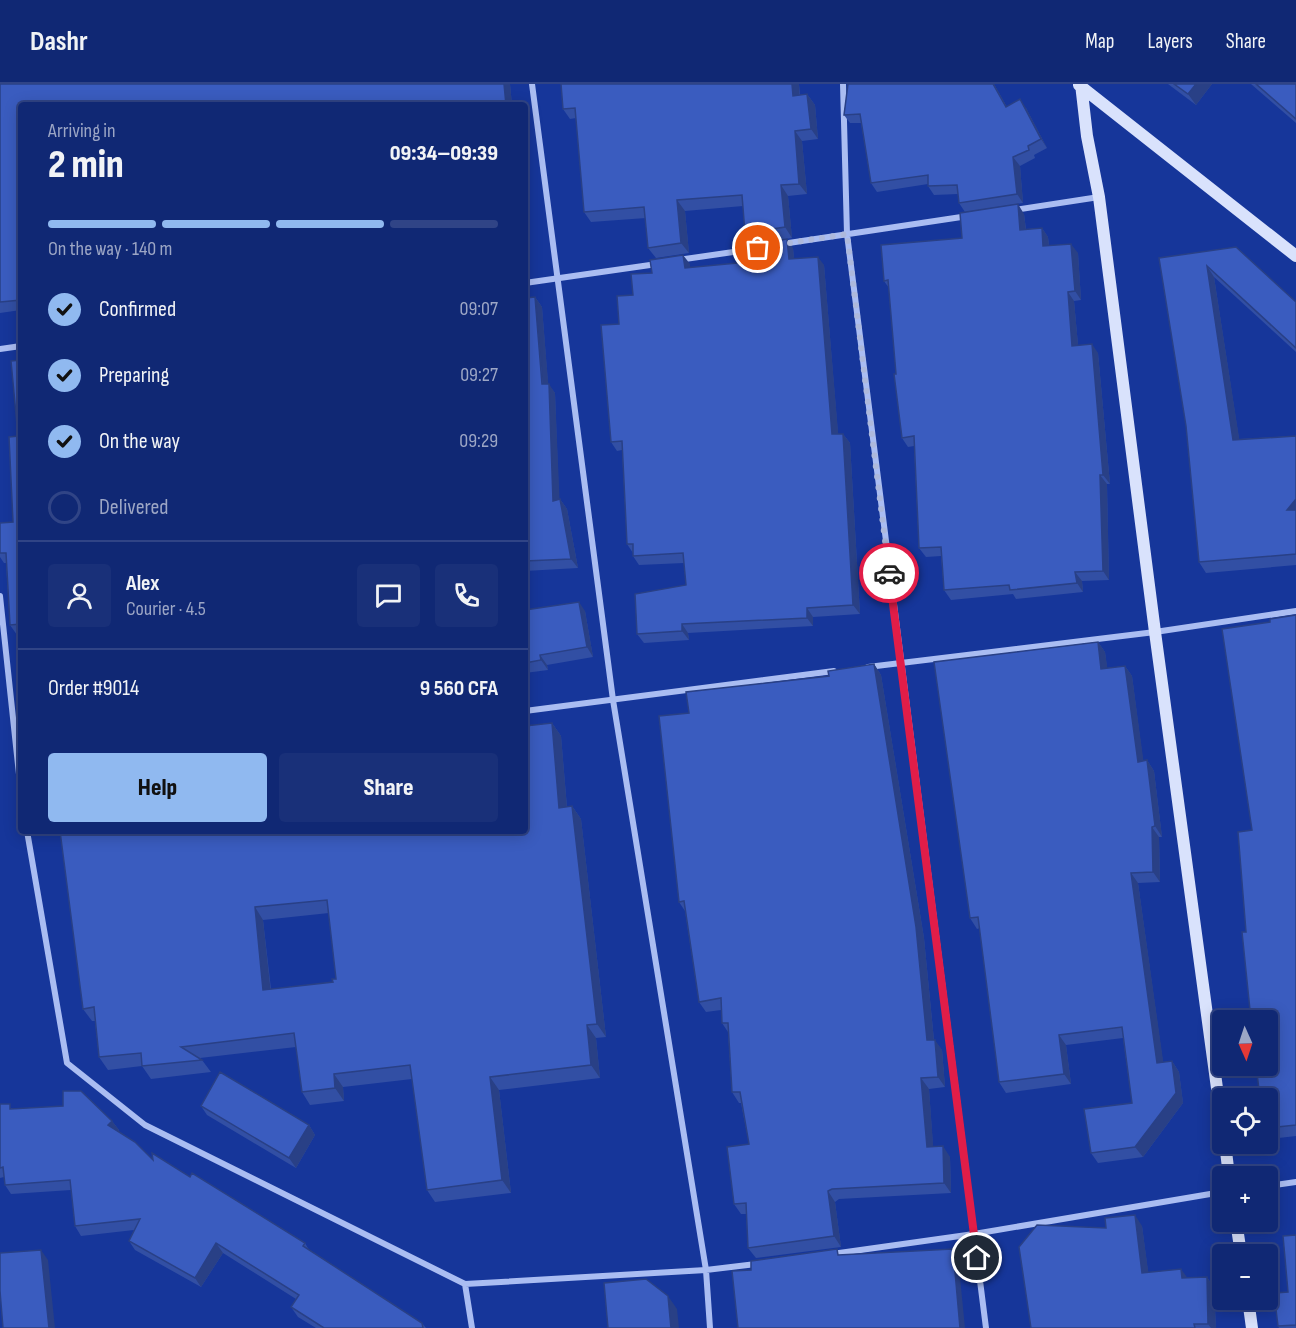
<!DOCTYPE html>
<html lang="en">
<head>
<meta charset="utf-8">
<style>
  body { margin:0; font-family:"Sofia Sans Condensed",sans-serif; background:#193079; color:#f1f3f6; height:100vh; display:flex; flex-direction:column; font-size:22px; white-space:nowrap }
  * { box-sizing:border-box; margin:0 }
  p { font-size:20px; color:#9ca6c5 }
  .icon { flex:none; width:33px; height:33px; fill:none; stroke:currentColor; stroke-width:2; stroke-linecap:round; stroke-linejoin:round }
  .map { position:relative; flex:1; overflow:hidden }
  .drawer { position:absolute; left:18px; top:18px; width:510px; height:732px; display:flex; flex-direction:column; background:#102874; border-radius:6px; box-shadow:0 3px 15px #0003,0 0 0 2px #304486 }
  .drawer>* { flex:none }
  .needle { width:39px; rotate:177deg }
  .fabs { position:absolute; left:1212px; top:926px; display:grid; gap:12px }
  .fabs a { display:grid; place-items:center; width:66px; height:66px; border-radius:6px; background:#102874; box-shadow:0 3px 15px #0003,0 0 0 2px #304486; font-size:30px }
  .pin { position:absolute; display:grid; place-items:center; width:51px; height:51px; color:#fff; margin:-26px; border:3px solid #fff; border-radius:50%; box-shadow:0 2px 6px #0007 }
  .courier { position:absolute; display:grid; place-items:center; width:60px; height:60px; margin:-30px; border:4px solid #e11d48; border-radius:50%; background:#fff; color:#222; box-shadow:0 2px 8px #0007 }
  .headline em { font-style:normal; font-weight:800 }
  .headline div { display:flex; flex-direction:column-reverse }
  .headline { display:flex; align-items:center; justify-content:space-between; height:102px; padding:0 30px }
  h1 { font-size:39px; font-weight:800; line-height:45px }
  .bar { display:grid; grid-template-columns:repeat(4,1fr); gap:9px 6px; align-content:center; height:72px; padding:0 30px }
  .bar i { height:8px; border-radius:4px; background:#304486 }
  .bar .current { background:#90b9f0 }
  .bar p { grid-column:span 4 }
  .line { display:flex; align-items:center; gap:15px; padding:0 30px; border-top:2px solid #304486 }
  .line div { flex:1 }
  .round { display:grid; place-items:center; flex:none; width:63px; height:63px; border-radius:6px; background:#193079 }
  ol { padding:0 30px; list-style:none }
  li { display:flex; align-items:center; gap:18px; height:66px }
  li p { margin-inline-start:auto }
  li .icon { padding:6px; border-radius:50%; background:#90b9f0; color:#111; stroke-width:4 }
  li:last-child { color:#9ca6c5 }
  li i { width:33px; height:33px; border:3px solid #304486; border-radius:50% }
  .cta { display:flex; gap:12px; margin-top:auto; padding:12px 30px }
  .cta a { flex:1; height:69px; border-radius:6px; background:#90b9f0; color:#111; font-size:24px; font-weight:800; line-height:69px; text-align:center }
  .cta a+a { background:#193079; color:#f1f3f6 }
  header { display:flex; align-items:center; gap:36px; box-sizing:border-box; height:84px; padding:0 30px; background:#102874; border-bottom:2px solid #304486 }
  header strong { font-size:28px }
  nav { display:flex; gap:33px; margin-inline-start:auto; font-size:21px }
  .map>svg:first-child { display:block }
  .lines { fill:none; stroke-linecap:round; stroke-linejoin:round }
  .street { stroke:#aabdf2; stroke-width:6 }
  .secondary { stroke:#d9e2fc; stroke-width:12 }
  .wall { fill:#324fa4; fill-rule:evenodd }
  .shaded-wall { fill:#294086 }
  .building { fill:#3a5cbf; stroke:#294086; stroke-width:1.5; fill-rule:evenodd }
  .done { stroke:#adb9dc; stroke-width:6; stroke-dasharray:0 10.8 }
  .route { stroke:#e11d48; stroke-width:8 }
</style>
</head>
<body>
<header>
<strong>Dashr</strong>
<nav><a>Map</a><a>Layers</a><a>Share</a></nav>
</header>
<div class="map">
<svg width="1296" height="1244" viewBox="0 0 1296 1244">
  <rect width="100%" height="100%" fill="#16369a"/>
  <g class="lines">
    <!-- street -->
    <path class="street" d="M532 0 613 616 706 1186 710 1244
      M843 0 847 150 986 1244
      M1014 126 1099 113
      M782 160 968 132
      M678 176 754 165
      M525 199 657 180
      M0 265 21 262
      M0 512 21 709
      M868 583 1155 548 1296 527
      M525 627 834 587
      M27 747 67 979 145 1041 465 1200 706 1186 756 1180
      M1268 1102 1296 1098
      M832 1170 974 1150 1222 1108
      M465 1200 472 1244"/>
    <!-- secondary -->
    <path class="secondary" d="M1081 0 1087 52 1099 113 1155 548 1222 1041
      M1079 1 1296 172
      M1225 1059 1229 1092
      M1236 1137 1241 1170
      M1248 1215 1252 1244"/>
  </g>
  <!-- wall -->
  <path class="wall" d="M0 0H510L512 21H21V226L0 229Z
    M561 0H799L800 11 807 10 815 21 818 55 802 57 807 110 788 112 792 154 752 160 745 149 743 122 685 127 689 169 656 174 648 164 646 134 591 138 584 128 576 34 570 35 563 25Z
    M848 0H994L1007 23 1026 24 1047 64 1034 71 1035 74 1020 82 1023 119 965 128 959 119 958 110 934 111 928 102V100L877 108 871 99 861 39H850L844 31Z
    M1168 0H1212L1196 21Z
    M1251 0H1296V39Z
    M1024 130 1026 145 1042 144 1048 153 1049 162 1078 169 1081 216 1074 217 1078 261 1098 269 1110 400H1107L1109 496 1082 497 1083 508 1016 515 1013 510 951 516 944 506 941 472 926 473 919 464 914 362 908 363 902 354 889 204 884 197 962 154Z
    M1236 163 1296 218V268L1214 193 1239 355 1296 352V481L1206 489 1199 478 1186 342 1159 174Z
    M793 164 794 175 824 181 838 350H843L850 359 860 530 813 533V542L688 549 689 556 644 559 637 550 686 501 684 479 639 481 633 472V469L627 460 622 366 617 367 611 358 619 240 633 211 652 189 690 180V184L737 179 748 175Z
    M535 213 542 223 548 300 555 309 559 415H560L567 425 578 484 525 487V214Z
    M21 276V551H17L10 541 6 479H4L0 473V439L13 438Z
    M525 526 585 527 593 573 547 581 548 586 525 589Z
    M1296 531V1052L1270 1055 1268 1051V1014L1246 848 1252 746 1270 538Z
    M1098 558 1105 568 1107 584 1125 582 1132 592 1143 677 1147 676 1154 687 1162 753H1159L1160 798 1138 799 1163 979 1172 977 1179 988 1183 1019 1143 1073 1098 1079 1091 1069 1132 1019 1123 954 1066 961 1071 1000 1006 1009 999 998 980 844 977 845 970 834Z
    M874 580 881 591 924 854 934 956 942 966 945 1003 929 1005 933 1063 950 1073 951 1109 839 1115 835 1118 841 1163 756 1174 748 1164 746 1130H741L734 1120 749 1060 741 1019H739L732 1008 728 948 722 939 721 926 706 928 699 918 685 827 679 818 689 629Z
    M552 639 561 652 567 723 572 722 581 735 606 953 596 954 600 994 499 1006 511 1109 435 1118 427 1106 412 995 343 1003 344 1017 310 1021 302 1008 296 963 200 974 202 976 211 988 151 995 142 982 108 986 99 973 95 937H92L83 925 60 747H525ZM329 829 336 895 333 898 271 905 263 836Z
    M0 1020 14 1025 112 1037 119 1046 118 1048 153 1076 190 1093 305 1159 309 1166 422 1239 426 1244H316L298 1233 291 1223 296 1215 223 1169 201 1203 135 1166 129 1157 134 1146 81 1152 75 1142 71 1106 11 1110 5 1101 4 1093 0 1094Z
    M201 1022 309 1041 315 1051 296 1084 207 1031Z
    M1142 1142 1148 1188 1187 1194 1207 1193 1214 1204 1216 1244H1031L1106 1144Z
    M1296 1151V1244H1279L1278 1242 1288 1208Z"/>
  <!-- shaded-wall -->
  <path class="shaded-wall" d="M504 0H510L512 21H506Z
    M792 0H799L800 22 793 12Z
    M993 0H994L1012 32 1006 23Z
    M1196 0H1212L1196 21 1188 10Z
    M807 10 815 21 818 55 811 45Z
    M1020 15 1026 24 1047 64 1041 55Z
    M795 47 802 57 807 110 799 100Z
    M1013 73 1020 82 1023 119 1017 110Z
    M781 101 788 112 792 154 785 143Z
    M677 116 685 127 689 169 681 159Z
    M1018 120 1024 130 1027 155 1020 146Z
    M1042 144 1048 153 1050 171 1043 162Z
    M787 155 793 164 795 184 789 175Z
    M1071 160 1078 169 1081 216 1075 207Z
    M683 171 690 180 691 193 685 184Z
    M818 173 824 181 839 359 832 350Z
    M1207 182 1214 193 1241 366 1233 356Z
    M1068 208 1074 217 1079 271 1072 262Z
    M535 213 542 223 549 309V300L555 309 560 426 553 417Z
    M1092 260 1098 269 1110 400 1103 391Z
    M843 350 850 359 860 530 853 521Z
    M1100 391 1107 400 1109 496 1103 487Z
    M560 415 567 425 578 484 571 475Z
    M1296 415V435L1287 426Z
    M1075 488 1082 497 1083 508 1077 499Z
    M579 518 585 527 593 573 587 563Z
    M807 524 813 533V542L807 534Z
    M682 540 688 549 689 556 682 547Z
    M1098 558 1105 568 1109 595 1101 585Z
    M540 571 547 581 548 586 541 576Z
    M874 580 881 591 924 854 935 967 927 956Z
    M1125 582 1132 592 1145 688 1138 678Z
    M552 639 561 652 568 736 559 724Z
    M1147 676 1154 687 1162 753 1155 742Z
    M572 722 581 735 606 953 597 940Z
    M1152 743 1159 753 1160 798 1153 788Z
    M1131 789 1138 799 1165 990 1157 979Z
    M255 823 263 836 272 919 263 906Z
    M587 941 596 954 600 994 591 981Z
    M1059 951 1066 961 1071 1000 1064 990Z
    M935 956 942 966 945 1003 938 993Z
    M1172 977 1179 988 1183 1019 1143 1073 1135 1063Z
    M334 990 343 1003 344 1017 335 1004Z
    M490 993 499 1006 511 1109 502 1096Z
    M921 994 929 1005 934 1073 927 1063Z
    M112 1037 119 1046 115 1051 108 1041Z
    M309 1041 315 1051 296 1084 289 1074Z
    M943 1062 950 1073 951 1109 944 1099Z
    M828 1107 835 1118 841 1163 834 1152Z
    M1135 1131 1142 1142 1150 1200 1142 1189Z
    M216 1159 223 1169 201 1203 195 1194Z
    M953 1165 958 1173 965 1244H960Z
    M41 1166 48 1176 55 1244H49Z
    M1181 1185 1189 1196 1182 1194Z
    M1207 1193 1214 1204 1216 1244H1211L1208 1240Z
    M668 1212 677 1225 679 1244H671Z"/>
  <!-- building -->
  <path class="building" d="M0 0H504L506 21H21V216L0 218Z
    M561 0H792L793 12 807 10 811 45 795 47 799 100 781 101 785 143 745 149 742 111 677 116 681 159 648 164 644 123 584 128 575 24 563 25Z
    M848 0H993L1006 23 1020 15 1041 55 1028 62 1029 66 1013 73 1017 110 959 119 957 101 928 102V91L871 99 860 30 844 31Z
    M1174 0H1196L1188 10Z
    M1256 0H1296V35Z
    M1018 120 1020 146 1042 144 1043 162 1071 160 1075 207 1068 208 1072 262 1092 260 1103 391H1100L1103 487 1075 488 1077 499 1010 506 1009 501 944 506 941 463 919 464 914 352 902 354 894 290H896L888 196 884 197 881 161 962 154 960 129Z
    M787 155 789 175 818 173 832 350H843L853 521 807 524V534L682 540V547L637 550 635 510 686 501 683 469 633 472V460H627L622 357 611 358 601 241 619 240 617 212 633 211 631 190 652 189 650 176 683 171 685 184 737 179V176L748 175 747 161Z
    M1236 163 1296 218V264L1207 182 1233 356 1296 352V415L1287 426H1296V470L1199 478 1186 342 1159 174Z
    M535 213 542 300H549L553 417 560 415 571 475 525 477V214Z
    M21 276V540L10 541 6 469H0V439L13 438 9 353 18 352 11 277Z
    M579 518 587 563 540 571 541 576 525 579V526Z
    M1296 531V1041L1268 1044V1014H1260L1256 981H1268V936H1251L1242 848H1246L1238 748 1252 746 1222 545 1270 538V535Z
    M1098 558 1101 585 1125 582 1138 678 1147 676 1155 742 1152 743 1153 788 1131 789 1157 979 1172 977 1176 1009 1135 1063 1091 1069 1084 1025 1132 1019 1122 943 1059 951 1064 990 999 998 978 833 970 834 934 578Z
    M874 580 916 843 927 956H935L938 993 921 994 927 1063 943 1062 944 1099 832 1105 828 1107 834 1152 748 1164 746 1119 734 1120 727 1063 749 1060 740 1008H732L728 939H722L721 914 699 918 684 817 679 818 659 632 689 629 686 608 829 592 828 587Z
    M552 639 559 724 572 722 597 940 587 941 591 981 490 993 502 1096 427 1106 410 981 334 990 335 1004 302 1008 294 949 181 963 202 976 142 982 141 969 99 973 94 923 83 925 60 747H525V642ZM327 816 336 895H332L333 898 263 906 255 823Z
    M220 988 309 1041 289 1074 201 1022Z
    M63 1007H81L112 1037 108 1041 135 1058 153 1076 152 1069 190 1093 192 1089 305 1159 303 1162 422 1239 423 1244H324L291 1223 299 1211 216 1159 195 1194 129 1157 140 1135 75 1142 70 1096 5 1101 3 1083 0 1084V1020H10V1025L63 1022Z
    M1135 1131 1142 1189 1181 1185 1182 1194 1207 1193 1208 1240H1194L1195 1244H1031L1019 1163 1037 1141 1106 1144 1105 1134Z
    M1296 1151V1241L1278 1242 1274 1209 1288 1208 1283 1152Z
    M837 1165 838 1171 953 1165 960 1244H738L732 1187 751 1186V1177Z
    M41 1166 49 1244H3L0 1207V1169Z
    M646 1195 668 1212 671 1244H608L604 1199Z"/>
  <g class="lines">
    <!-- done -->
    <path class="done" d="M758 164 847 150 889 489"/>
    <!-- route -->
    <path class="route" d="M889 489 977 1174"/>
  </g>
</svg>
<div class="fabs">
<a><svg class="needle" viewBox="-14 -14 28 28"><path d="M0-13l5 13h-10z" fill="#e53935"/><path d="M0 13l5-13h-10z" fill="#9ca6c5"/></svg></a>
<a><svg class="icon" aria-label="locate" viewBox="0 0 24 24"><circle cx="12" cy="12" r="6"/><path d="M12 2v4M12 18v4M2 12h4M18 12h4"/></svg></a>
<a>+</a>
<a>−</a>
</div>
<div class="pin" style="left:758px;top:164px;background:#ea580c"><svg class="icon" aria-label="bag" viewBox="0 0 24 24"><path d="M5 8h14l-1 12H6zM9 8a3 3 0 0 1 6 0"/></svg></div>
<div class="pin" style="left:977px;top:1174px;background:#1f2937"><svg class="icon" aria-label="home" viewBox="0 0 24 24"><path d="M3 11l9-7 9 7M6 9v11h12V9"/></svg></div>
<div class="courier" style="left:889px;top:489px"><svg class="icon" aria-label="car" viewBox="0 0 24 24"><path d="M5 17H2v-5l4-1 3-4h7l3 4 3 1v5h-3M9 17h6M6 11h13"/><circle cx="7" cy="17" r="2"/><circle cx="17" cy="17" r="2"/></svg></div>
<section class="drawer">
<div class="headline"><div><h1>2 min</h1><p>Arriving in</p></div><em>09:34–09:39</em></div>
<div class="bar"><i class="current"></i><i class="current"></i><i class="current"></i><i></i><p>On the way · 140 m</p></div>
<ol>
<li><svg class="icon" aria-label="check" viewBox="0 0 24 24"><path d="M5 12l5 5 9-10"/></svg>Confirmed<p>09:07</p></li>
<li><svg class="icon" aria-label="check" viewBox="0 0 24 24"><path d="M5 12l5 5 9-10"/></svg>Preparing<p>09:27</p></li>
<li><svg class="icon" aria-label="check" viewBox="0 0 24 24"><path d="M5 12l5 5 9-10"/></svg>On the way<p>09:29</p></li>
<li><i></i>Delivered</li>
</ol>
<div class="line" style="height:108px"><a class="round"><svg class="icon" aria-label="person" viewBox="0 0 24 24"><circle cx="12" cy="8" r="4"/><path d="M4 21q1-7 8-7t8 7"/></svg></a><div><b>Alex</b><p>Courier · 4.5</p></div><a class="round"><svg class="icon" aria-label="chat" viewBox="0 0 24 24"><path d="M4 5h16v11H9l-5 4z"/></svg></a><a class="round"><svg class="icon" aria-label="phone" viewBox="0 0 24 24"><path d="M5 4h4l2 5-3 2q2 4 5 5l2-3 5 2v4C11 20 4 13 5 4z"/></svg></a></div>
<div class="line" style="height:78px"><div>Order #9014</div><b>9 560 CFA</b></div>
<div class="cta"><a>Help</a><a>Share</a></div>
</section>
</div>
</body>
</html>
